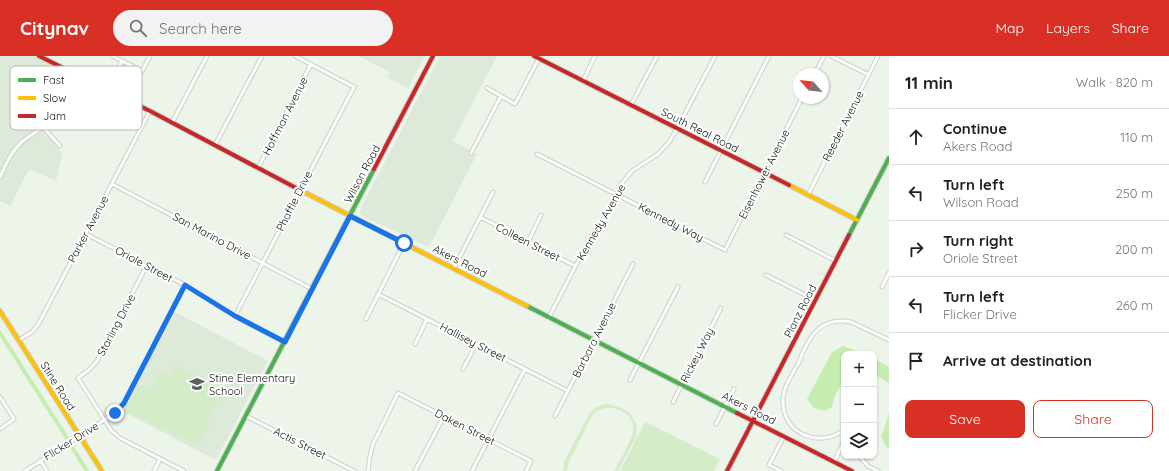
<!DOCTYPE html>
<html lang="en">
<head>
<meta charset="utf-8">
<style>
  body { margin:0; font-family:Quicksand,sans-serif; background:#f2f2f2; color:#202124 }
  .controls { position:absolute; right:12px; bottom:12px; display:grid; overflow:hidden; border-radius:8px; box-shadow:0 1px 3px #0004 }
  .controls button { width:36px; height:36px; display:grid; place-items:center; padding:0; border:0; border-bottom:1px solid #e0e0e0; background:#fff; color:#202124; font:20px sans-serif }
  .compass { position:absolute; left:793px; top:12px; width:36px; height:36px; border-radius:50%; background:#fff; box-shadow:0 1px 3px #0004; rotate:297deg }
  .stop { position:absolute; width:12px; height:12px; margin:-9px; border:3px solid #1a73e8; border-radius:50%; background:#fff }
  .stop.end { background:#1a73e8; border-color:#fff; box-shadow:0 1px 4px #0008 }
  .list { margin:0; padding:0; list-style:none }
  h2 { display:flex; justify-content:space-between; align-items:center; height:52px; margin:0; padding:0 16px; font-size:17px }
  h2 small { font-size:13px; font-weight:400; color:#757577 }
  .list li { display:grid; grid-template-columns:26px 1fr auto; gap:12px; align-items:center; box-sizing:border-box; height:56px; padding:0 16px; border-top:1px solid #e0e0e0 }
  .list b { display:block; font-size:15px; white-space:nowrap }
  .list p { margin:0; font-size:13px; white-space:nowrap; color:#757577 }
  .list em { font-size:13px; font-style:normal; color:#757577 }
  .actions { display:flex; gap:8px; padding:12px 16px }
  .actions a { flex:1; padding:9px 0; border:1px solid #d93025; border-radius:8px; text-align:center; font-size:14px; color:#d93025 }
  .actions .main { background:#d93025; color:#fff }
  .icon { flex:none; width:22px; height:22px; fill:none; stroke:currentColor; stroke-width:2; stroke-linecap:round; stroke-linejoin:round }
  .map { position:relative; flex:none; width:889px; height:415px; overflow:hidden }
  header { display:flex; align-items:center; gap:24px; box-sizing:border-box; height:56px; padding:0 20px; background:#d93025; color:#fff }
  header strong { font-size:19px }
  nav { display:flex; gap:22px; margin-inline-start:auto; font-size:14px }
  .search { width:280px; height:36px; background:#f2f2f2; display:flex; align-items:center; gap:10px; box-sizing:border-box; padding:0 14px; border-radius:22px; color:#757577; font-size:15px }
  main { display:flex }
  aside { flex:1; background:#fff }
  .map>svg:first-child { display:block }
</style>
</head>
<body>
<header>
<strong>Citynav</strong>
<div class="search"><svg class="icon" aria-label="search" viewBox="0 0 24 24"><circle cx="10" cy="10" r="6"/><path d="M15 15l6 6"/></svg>Search here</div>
<nav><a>Map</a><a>Layers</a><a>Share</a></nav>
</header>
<main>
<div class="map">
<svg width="889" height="415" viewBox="0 0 889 415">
  <rect width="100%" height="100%" fill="#edf4ea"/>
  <path fill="#dde9d9" d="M0 0H42L68 23 49 60 47 74 62 98 56 125 29 113 10 150 0 145Z
    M358 0H425L408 32 388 22 390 16Z
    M440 0H497L453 85 477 98 429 191 362 160 360 157V154Z
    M175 256 268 305 216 404 122 355Z"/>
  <path fill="#d4ecc8" d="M176 310 217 330 218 337 230 335 233 337 215 348 205 365 210 368 199 390 124 356 140 329 150 334 160 314 170 319Z
    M605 348C623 349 641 361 636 381L618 415H614C619 406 632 384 633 375 636 354 604 344 592 360L568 408 567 415H563L564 406 589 358 595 352Z
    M645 366 720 403 714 415H620Z"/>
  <path fill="#c5edb0" d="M843 290 863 298H844V326C837 333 834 341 832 351L825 355 814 352 807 343 832 296Z
    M874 303 889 311V327L874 318Z
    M889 356V393L886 391 881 380 885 371Z"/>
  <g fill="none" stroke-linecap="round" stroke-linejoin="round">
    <path stroke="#c5edb0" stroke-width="4" d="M0 277 67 382
      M72 391 87 415"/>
    <g stroke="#cbd0c8" stroke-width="5">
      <path id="street" d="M112 0 142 15 150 0
        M831 0 869 19
        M815 18 824 0
        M583 25 595 0
        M487 32 515 48 539 2
        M107 34 122 5
        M631 49 657 0
        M172 67 207 0
        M43 71 60 90
        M215 89 262 0
        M471 97 501 40
        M537 98 725 194 802 42
        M258 112 311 8
        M0 121C6 108 12 94 23 85 32 77 42 74 50 64 60 51 67 33 74 18
        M705 126 769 0
        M112 128 312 233
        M808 139 878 0
        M480 161 575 210
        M86 178 185 229 235 260 284 286
        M786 179 836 205
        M528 186 541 159
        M147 209 97 305 90 313 78 322 111 374 120 382 184 415
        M454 212 493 136
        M766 219 815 244
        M882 231 889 217
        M378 238 568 335
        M235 260 354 31 295 0
        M549 261 590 182 602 165 622 127 632 115 658 98 669 86 677 73 715 0
        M366 263 404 187
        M19 284 32 276 39 267 150 55
        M415 288 427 263
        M463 313 476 288
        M630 324 678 231
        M0 341 14 363 0 373
        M673 346 721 252
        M246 360 354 415
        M555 360 633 208
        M716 368 734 333
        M844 374C820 392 784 379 783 347 782 333 791 320 798 308 800 304 801 299 804 294 813 273 827 261 851 266L889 284
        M859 400 868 410 878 415
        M40 404 47 415
        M834 406 844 385
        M25 415 112 359 120 352 124 347 185 229
        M154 415 160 403
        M368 415 370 400 373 388 398 337 531 405 526 415
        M415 415 444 360
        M472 415 525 313
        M781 415 769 409 784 380"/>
    </g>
    <g stroke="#cbd0c8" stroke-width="6">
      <path id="fast" d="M849 179 889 102
        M527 250 737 357
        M217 415 374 113"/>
    </g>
    <g stroke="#cbd0c8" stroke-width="6">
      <path id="slow" d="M789 129 857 164
        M298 133 527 250
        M0 255 102 415"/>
    </g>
    <g stroke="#cbd0c8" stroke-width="6">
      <path id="jam" d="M39 0 150 55 298 133
        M534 0 789 129
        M374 113 433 0
        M737 357 852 415
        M727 415 849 179"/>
    </g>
    <use href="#street" stroke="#fcfdfc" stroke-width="3"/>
    <use href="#fast" stroke="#4caf50" stroke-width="4"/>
    <use href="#slow" stroke="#ffc107" stroke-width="4"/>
    <use href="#jam" stroke="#c62828" stroke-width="4"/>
  </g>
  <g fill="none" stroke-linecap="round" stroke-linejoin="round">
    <path stroke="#1a73e8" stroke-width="5" d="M115 357 124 347 185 229 235 260 285 286 350 160 404 187"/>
  </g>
  <defs>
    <g id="school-bare" transform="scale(1.2)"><path d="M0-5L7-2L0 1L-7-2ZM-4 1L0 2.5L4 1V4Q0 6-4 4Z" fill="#5d625b" stroke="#fff" stroke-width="2.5" paint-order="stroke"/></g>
  </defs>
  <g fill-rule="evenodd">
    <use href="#school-bare" x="197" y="328"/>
  </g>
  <g text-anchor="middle" stroke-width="4" stroke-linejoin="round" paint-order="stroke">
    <g font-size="11" fill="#10140e" stroke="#fff">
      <text transform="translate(285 60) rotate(-63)" y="4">Hoffman Avenue</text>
      <text transform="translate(843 70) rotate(-63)" y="4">Reeder Avenue</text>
      <text transform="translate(700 74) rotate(27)" y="4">South Real Road</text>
      <text transform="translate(362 118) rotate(-62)" y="4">Wilson Road</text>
      <text transform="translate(764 118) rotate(-63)" y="4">Eisenhower Avenue</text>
      <text transform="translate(294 145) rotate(-63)" y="4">Phaffle Drive</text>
      <text transform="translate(601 166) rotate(-60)" y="4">Kennedy Avenue</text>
      <text transform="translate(671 166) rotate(27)" y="4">Kennedy Way</text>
      <text transform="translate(88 173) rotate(-62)" y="4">Parker Avenue</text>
      <text transform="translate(212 180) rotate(28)" y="4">San Marino Drive</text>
      <text transform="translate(528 186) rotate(27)" y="4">Colleen Street</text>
      <text transform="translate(460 205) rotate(27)" y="4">Akers Road</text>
      <text transform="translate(144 208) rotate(28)" y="4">Oriole Street</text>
      <text transform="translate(800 255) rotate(-63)" y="4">Planz Road</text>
      <text transform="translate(116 269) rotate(-62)" y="4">Starling Drive</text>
      <text transform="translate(594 284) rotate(-63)" y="4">Barbara Avenue</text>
      <text transform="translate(473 286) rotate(27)" y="4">Hallisey Street</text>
      <text transform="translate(697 299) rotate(-63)" y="4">Rickey Way</text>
      <text transform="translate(58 330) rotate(58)" y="4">Stine Road</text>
      <text transform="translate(749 352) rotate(27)" y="4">Akers Road</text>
      <text transform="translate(465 371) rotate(27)" y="4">Daken Street</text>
      <text transform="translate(71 385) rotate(-32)" y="4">Flicker Drive</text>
      <text transform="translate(300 387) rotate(27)" y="4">Actis Street</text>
    </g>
    <g font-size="11" fill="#10140e" stroke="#fff" text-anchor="start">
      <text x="209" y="326">Stine Elementary<tspan x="209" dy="13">School</tspan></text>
    </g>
  </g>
  <rect x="10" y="10" width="132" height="64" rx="6" fill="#fff" stroke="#b7b8b7" stroke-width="1"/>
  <rect x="18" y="22" width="18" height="4" fill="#4caf50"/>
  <rect x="18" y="40" width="18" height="4" fill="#ffc107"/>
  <rect x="18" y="58" width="18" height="4" fill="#c62828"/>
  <g font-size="11" fill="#10140e">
    <text x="43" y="28">Fast</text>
    <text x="43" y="46">Slow</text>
    <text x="43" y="64">Jam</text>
  </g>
</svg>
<div class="controls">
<button>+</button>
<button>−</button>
<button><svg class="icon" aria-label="layers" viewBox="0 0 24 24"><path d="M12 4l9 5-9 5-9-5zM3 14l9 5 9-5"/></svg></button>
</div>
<svg class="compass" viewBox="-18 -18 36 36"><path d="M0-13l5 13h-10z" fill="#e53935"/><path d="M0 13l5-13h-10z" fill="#757577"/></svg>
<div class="stop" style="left:404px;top:187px"></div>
<div class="stop end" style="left:115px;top:357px"></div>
</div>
<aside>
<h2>11 min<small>Walk · 820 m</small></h2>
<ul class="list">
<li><svg class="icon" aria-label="ahead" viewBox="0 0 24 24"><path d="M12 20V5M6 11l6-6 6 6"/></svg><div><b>Continue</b><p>Akers Road</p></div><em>110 m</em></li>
<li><svg class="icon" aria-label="left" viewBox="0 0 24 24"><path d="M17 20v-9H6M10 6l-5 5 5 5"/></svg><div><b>Turn left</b><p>Wilson Road</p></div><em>250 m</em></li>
<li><svg class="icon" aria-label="right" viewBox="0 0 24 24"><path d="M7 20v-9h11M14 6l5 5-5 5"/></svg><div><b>Turn right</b><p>Oriole Street</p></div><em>200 m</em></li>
<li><svg class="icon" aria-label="left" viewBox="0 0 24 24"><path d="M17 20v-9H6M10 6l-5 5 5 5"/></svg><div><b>Turn left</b><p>Flicker Drive</p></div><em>260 m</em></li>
<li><svg class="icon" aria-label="arrive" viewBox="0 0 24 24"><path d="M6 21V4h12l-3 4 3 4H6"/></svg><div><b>Arrive at destination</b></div></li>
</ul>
<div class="actions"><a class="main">Save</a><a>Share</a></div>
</aside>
</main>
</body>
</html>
